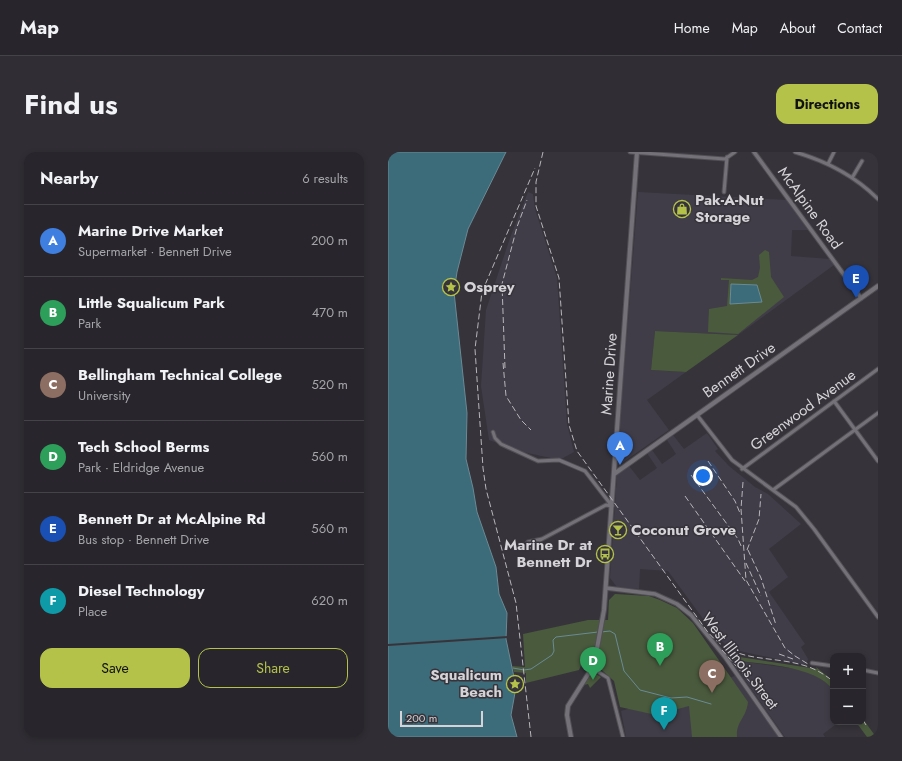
<!DOCTYPE html>
<html lang="en">
<head>
<meta charset="utf-8">
<style>
  body { margin:0; font-family:Jost,sans-serif; background:#302e34; color:#f1f3f6 }
  .controls { position:absolute; right:12px; bottom:12px; display:grid; overflow:hidden; border-radius:8px; box-shadow:0 2px 6px #0003 }
  .controls button { width:36px; height:36px; display:grid; place-items:center; padding:0; border:0; border-bottom:1px solid #444348; background:#28262c; color:#f1f3f6; font:20px sans-serif }
  .scale { position:absolute; left:12px; bottom:10px; width:83px; box-sizing:border-box; padding-left:4px; border:2px solid #d5d3d7; border-top:0; font-size:11px; line-height:14px; white-space:nowrap; color:#d5d3d7; -webkit-text-stroke:3px #36333a; paint-order:stroke }
  .you { position:absolute; left:315px; top:324px; width:14px; height:14px; margin:-10px; border:3px solid #fff; border-radius:50%; background:#1a73e8; box-shadow:0 0 0 6px #1a73e833 }
  .badge { display:grid; place-items:center; width:26px; height:26px; border-radius:50%; background:#b4c24a; color:#fff; font-size:13px; font-weight:700 }
  .pin { position:absolute; translate:-50% -33px; filter:drop-shadow(0 1px 2px #0008) }
  .pin::after { content:''; position:absolute; top:21px; width:14px; height:12px; background:inherit; clip-path:polygon(0 0,100% 0,50% 100%) }
  .list { margin:0; padding:0; list-style:none }
  h2 { display:flex; justify-content:space-between; align-items:center; height:52px; margin:0; padding:0 16px; font-size:17px }
  h2 small { font-size:13px; font-weight:400; color:#a5a5a9 }
  .list li { display:grid; grid-template-columns:26px 1fr auto; gap:12px; align-items:center; box-sizing:border-box; height:72px; padding:0 16px; border-top:1px solid #444348 }
  .list b { display:block; font-size:15px; white-space:nowrap }
  .list p { margin:0; font-size:13px; white-space:nowrap; color:#a5a5a9 }
  .list em { font-size:13px; font-style:normal; color:#a5a5a9 }
  .actions { display:flex; gap:8px; padding:12px 16px }
  .actions a { flex:1; padding:9px 0; border:1px solid #b4c24a; border-radius:12px; text-align:center; font-size:14px; color:#b4c24a }
  .actions .main { background:#b4c24a; color:#111 }
  .map { position:relative; flex:none; width:490px; height:585px; overflow:hidden; border-radius:12px }
  header { display:flex; align-items:center; gap:24px; box-sizing:border-box; height:56px; padding:0 20px; background:#28262c; border-bottom:1px solid #444348 }
  header strong { font-size:19px }
  nav { display:flex; gap:22px; margin-inline-start:auto; font-size:14px }
  .intro { display:flex; align-items:center; justify-content:space-between; box-sizing:border-box; height:96px; padding:0 24px }
  h1 { margin:0; font-size:28px }
  .button { padding:10px 18px; border-radius:12px; background:#b4c24a; color:#111; font-size:14px; font-weight:700 }
  main { display:flex; gap:24px; padding:0 24px }
  aside { flex:1; background:#28262c; border-radius:12px; box-shadow:0 2px 6px #0003 }
  .map>svg:first-child { display:block }
</style>
</head>
<body>
<header>
<strong>Map</strong>
<nav><a>Home</a><a>Map</a><a>About</a><a>Contact</a></nav>
</header>
<div class="intro"><h1>Find us</h1><a class="button">Directions</a></div>
<main>
<aside>
<h2>Nearby<small>6 results</small></h2>
<ul class="list">
<li><span class="badge" style="background:#3f7fe0">A</span><div><b>Marine Drive Market</b><p>Supermarket · Bennett Drive</p></div><em>200 m</em></li>
<li><span class="badge" style="background:#2e9e5b">B</span><div><b>Little Squalicum Park</b><p>Park</p></div><em>470 m</em></li>
<li><span class="badge" style="background:#8d6e63">C</span><div><b>Bellingham Technical College</b><p>University</p></div><em>520 m</em></li>
<li><span class="badge" style="background:#2e9e5b">D</span><div><b>Tech School Berms</b><p>Park · Eldridge Avenue</p></div><em>560 m</em></li>
<li><span class="badge" style="background:#1a4fb4">E</span><div><b>Bennett Dr at McAlpine Rd</b><p>Bus stop · Bennett Drive</p></div><em>560 m</em></li>
<li><span class="badge" style="background:#0f9aa8">F</span><div><b>Diesel Technology</b><p>Place</p></div><em>620 m</em></li>
</ul>
<div class="actions"><a class="main">Save</a><a>Share</a></div>
</aside>
<div class="map">
<svg width="490" height="585" viewBox="0 0 490 585">
  <rect width="100%" height="100%" fill="#36333a"/>
  <path fill="#413d48" d="M140 40 145 42 147 57 169 126 179 272 186 300 175 306H163L135 300 101 288 93 234 98 158 122 86Z
    M250 40 399 48 420 78H404L403 104 442 107 446 113 350 183 267 179 263 218 298 220 259 248 281 278 231 313 229 310Z
    M319 281 330 297 327 299 341 314 367 335 380 342 413 372 381 397 400 425 381 440 417 492 413 495 420 507 418 513 356 500 346 497 337 492 327 483 280 419 252 417 251 437 229 435 222 426 229 323 241 314 252 328 269 316 259 301 264 298 274 312 288 302 279 288 285 283 296 297Z
    M343 508 417 518 441 532 445 539V570H451L435 582 437 585H397Z
    M347 524 390 585H238L233 559Z"/>
  <path fill="#4a5a3d" d="M377 98 381 100 383 125 396 145 350 182 320 180 321 157 339 154 341 128H333V126L364 128 370 125 372 116 371 103Z
    M267 179 350 183 298 220 263 218Z
    M227 442 261 444 272 448 289 456 305 471 360 550C358 567 348 569 349 585H304L301 554 268 563 232 555 226 529 208 513 210 511 212 493H207L201 515 194 511 191 518 138 531V521L126 520 124 514 137 515 135 482 200 468H220L221 448Z
    M339 503 429 517 428 515 445 529V538C427 513 371 512 342 508Z
    M204 520 213 525 202 536 200 532 196 533Z
    M475 567 488 585H479L468 570H475Z"/>
  <path fill="#3c6b79" stroke="#6a8a95" d="M0 0H118L80 77 69 120 66 140 79 261 78 307 85 336 89 360 108 415 111 442 119 461 118 487 128 535 123 563 129 585H0Z
    M343 132 369 133 374 150 342 152Z"/>
  <path fill="#36333a" d="M120 484V486L0 494V492Z"/>
  <g fill="none" stroke-linecap="round" stroke-linejoin="round">
    <path stroke="#6a8a95" stroke-width="1" d="M213 480 222 479 227 482 236 519 252 538 283 546 299 545 323 552
      M125 516 136 518 143 517 164 503 166 499 165 488 168 485 210 480"/>
    <g stroke="#514f54" stroke-width="5">
      <path id="minor" d="M242 0 337 7 347 0
        M407 0C438 9 467 24 490 47
        M440 12 446 0
        M464 26 474 9
        M336 40 339 5
        M446 249 490 309
        M309 263 344 308 408 355 426 377 490 465
        M105 280 107 286 113 292 150 309 171 308 197 319 224 354
        M354 317 490 217
        M385 338 490 261
        M154 387 143 395 138 393 140 390 154 387 218 353 224 354
        M424 511 445 514
        M204 516 220 526 235 585
        M475 518 490 521"/>
    </g>
    <g stroke="#514f54" stroke-width="5.5">
      <path id="tertiary" d="M366 0 473 146
        M218 436 267 442 289 452 303 463 337 505 393 585"/>
    </g>
    <g stroke="#514f54" stroke-width="6">
      <path id="secondary" d="M226 322 490 134
        M183 585 179 563 180 554 204 516 208 502 216 458 249 0"/>
    </g>
    <use href="#minor" stroke="#747178" stroke-width="3"/>
    <use href="#tertiary" stroke="#747178" stroke-width="3.5"/>
    <use href="#secondary" stroke="#747178" stroke-width="4"/>
    <path stroke="#b8b6bb" stroke-width="1" stroke-dasharray="6 3" stroke-linecap="butt" d="M155 0 148 30V54L171 126 181 273 189 299 319 479C347 513 380 502 418 514 428 517 437 523 445 529
      M115 211 118 244 133 268 143 278
      M117 216 114 132 129 75 139 48
      M320 309 347 349 352 361
      M303 323 350 387 354 396
      M355 330 353 357 358 428 397 496 407 504 420 512
      M297 344 357 429
      M359 398 371 367 373 342
      M360 398 373 426 388 473
      M358 411 373 444
      M334 498 377 547 385 559
      M391 502 405 507
      M475 568 478 573
      M143 585 128 451 98 337 95 316 87 197 94 140 147 16"/>
  </g>
  <defs>
    <g id="shop-ring" transform="scale(0.9)"><circle r="9.5" fill="#36333a" stroke="#b4c24a" stroke-width="1.5"/><path d="M-5-2.5h2.3a2.7 3.5 0 0 1 5.4 0H5L5.5 6h-11ZM-1.5-2.5h3a1.5 2.3 0 0 0-3 0Z" fill="#b4c24a"/></g>
    <g id="sight-ring" transform="scale(0.9)"><circle r="9.5" fill="#36333a" stroke="#b4c24a" stroke-width="1.5"/><path d="M0-6L1.8-2.2L6-1.7L2.9 1.2L3.7 5.4L0 3.3L-3.7 5.4L-2.9 1.2L-6-1.7L-1.8-2.2Z" fill="#b4c24a"/></g>
    <g id="bar-ring" transform="scale(0.9)"><circle r="9.5" fill="#36333a" stroke="#b4c24a" stroke-width="1.5"/><path d="M-6-5H6L.8 .8V4.5H3.5V6h-7V4.5H-.8V.8Z" fill="#b4c24a"/></g>
    <g id="bus-ring" transform="scale(0.9)"><circle r="9.5" fill="#36333a" stroke="#b4c24a" stroke-width="1.5"/><path d="M-5-6H5V4H4V6H2V4H-2V6H-4V4H-5ZM-3.5-4V0h7V-4ZM-3.5 1.2v1.5H-2V1.2ZM2 1.2v1.5H3.5V1.2Z" fill="#b4c24a"/></g>
  </defs>
  <g fill-rule="evenodd">
    <use href="#shop-ring" x="294" y="57"/>
    <use href="#sight-ring" x="63" y="135"/>
    <use href="#bar-ring" x="230" y="378"/>
    <use href="#bus-ring" x="217" y="402"/>
    <use href="#sight-ring" x="127" y="532"/>
  </g>
  <g text-anchor="middle" stroke-width="3" stroke-linejoin="round" paint-order="stroke">
    <g font-size="15" font-weight="bold" fill="#d5d3d7" stroke="#36333a" text-anchor="start">
      <text x="307" y="53">Pak-A-Nut<tspan x="307" dy="17">Storage</tspan></text>
      <text x="76" y="140">Osprey</text>
      <text x="243" y="383">Coconut Grove</text>
      <text x="204" y="398" text-anchor="end">Marine Dr at<tspan x="204" dy="17">Bennett Dr</tspan></text>
      <text x="114" y="528" text-anchor="end">Squalicum<tspan x="114" dy="17">Beach</tspan></text>
    </g>
    <g font-size="15" fill="#d5d3d7" stroke="#36333a">
      <text transform="translate(422 56) rotate(54)" y="5">McAlpine Road</text>
      <text transform="translate(351 218) rotate(-35)" y="5">Bennett Drive</text>
      <text transform="translate(221 222) rotate(-86)" y="5">Marine Drive</text>
      <text transform="translate(415 258) rotate(-36)" y="5">Greenwood Avenue</text>
      <text transform="translate(352 509) rotate(53)" y="5">West Illinois Street</text>
    </g>
  </g>
</svg>
<div class="controls">
<button>+</button>
<button>−</button>
</div>
<div class="scale">200 m</div>
<div class="you"></div>
<div class="pin badge" style="left:232px;top:313px;background:#3f7fe0">A</div>
<div class="pin badge" style="left:272px;top:514px;background:#2e9e5b">B</div>
<div class="pin badge" style="left:324px;top:541px;background:#8d6e63">C</div>
<div class="pin badge" style="left:205px;top:528px;background:#2e9e5b">D</div>
<div class="pin badge" style="left:468px;top:146px;background:#1a4fb4">E</div>
<div class="pin badge" style="left:276px;top:578px;background:#0f9aa8">F</div>
</div>
</main>
</body>
</html>
